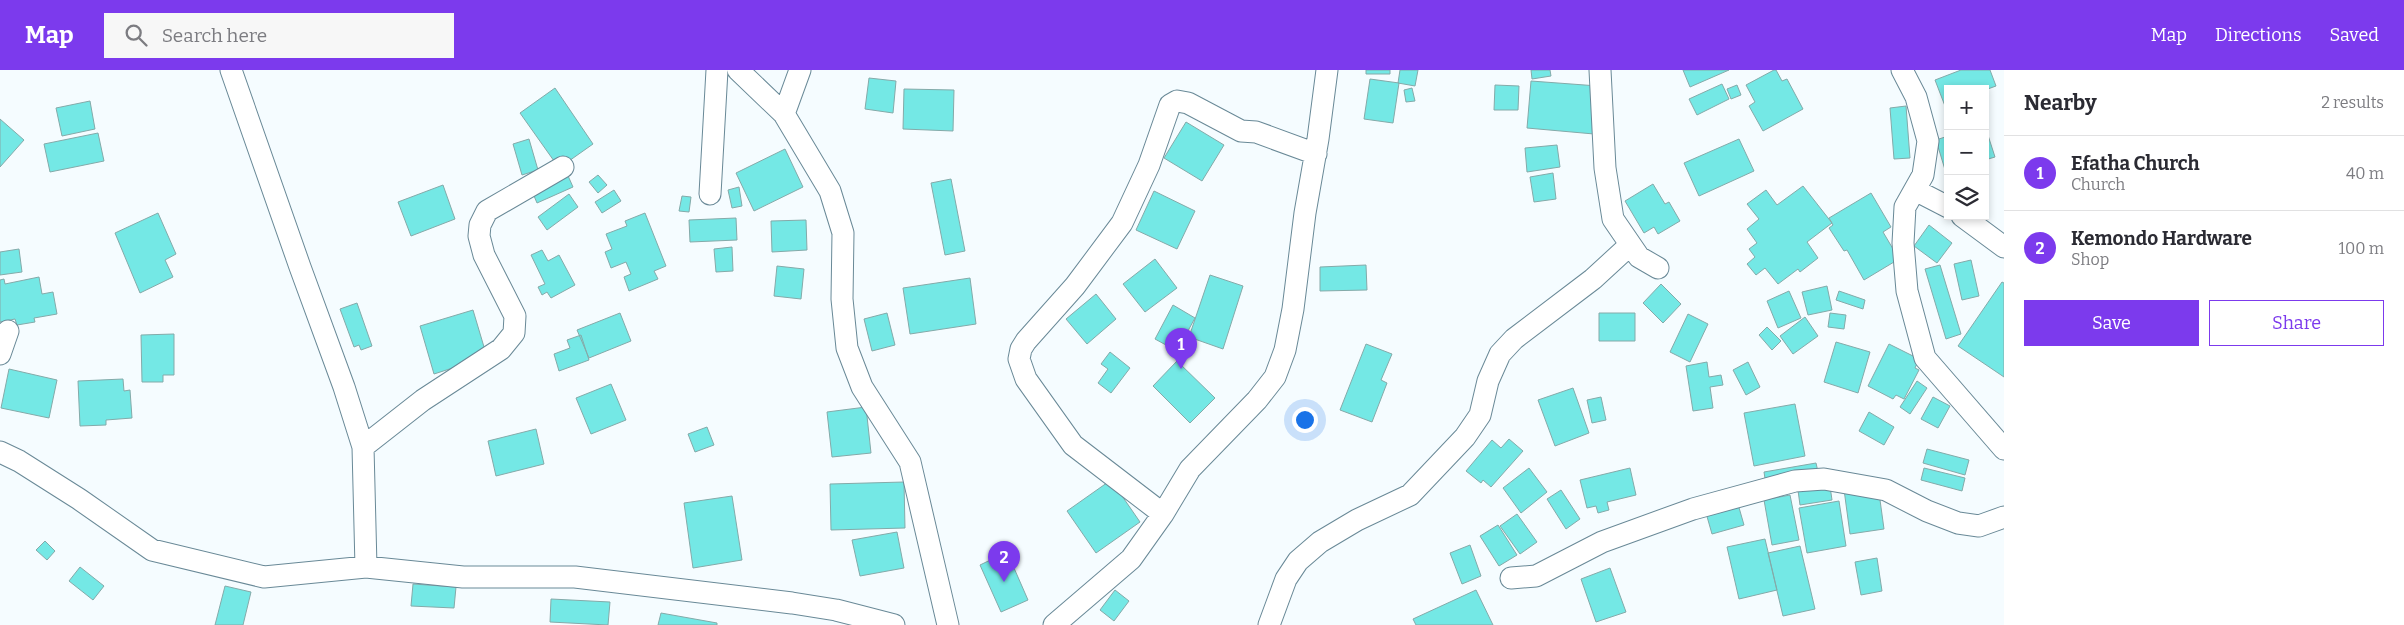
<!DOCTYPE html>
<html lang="en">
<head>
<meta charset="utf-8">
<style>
  body { margin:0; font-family:Bitter,serif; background:#f7f7f7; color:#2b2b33 }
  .controls { position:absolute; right:15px; top:15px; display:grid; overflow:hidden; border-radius:0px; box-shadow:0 2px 8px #0003 }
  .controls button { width:45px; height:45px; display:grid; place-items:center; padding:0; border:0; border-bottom:1px solid #e1e1e2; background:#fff; color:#2b2b33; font:25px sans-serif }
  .you { position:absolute; left:1304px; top:349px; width:18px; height:18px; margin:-12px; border:4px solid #fff; border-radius:50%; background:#1a73e8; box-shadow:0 0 0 8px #1a73e833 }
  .badge { display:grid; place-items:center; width:32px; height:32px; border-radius:50%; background:#7c3aed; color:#fff; font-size:16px; font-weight:700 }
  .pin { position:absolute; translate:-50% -41px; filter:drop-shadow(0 1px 2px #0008) }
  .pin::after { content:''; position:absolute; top:26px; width:18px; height:15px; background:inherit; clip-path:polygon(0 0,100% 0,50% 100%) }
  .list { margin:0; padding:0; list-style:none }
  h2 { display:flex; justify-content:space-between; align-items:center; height:65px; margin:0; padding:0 20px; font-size:21px }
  h2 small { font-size:16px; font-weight:400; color:#7c7c81 }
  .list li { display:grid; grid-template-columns:32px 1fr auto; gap:15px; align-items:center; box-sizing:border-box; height:75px; padding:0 20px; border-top:1px solid #e1e1e2 }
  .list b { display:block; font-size:19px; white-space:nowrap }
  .list p { margin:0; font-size:16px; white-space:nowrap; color:#7c7c81 }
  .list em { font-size:16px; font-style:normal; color:#7c7c81 }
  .actions { display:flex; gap:10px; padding:15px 20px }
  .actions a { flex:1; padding:11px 0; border:1px solid #7c3aed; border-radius:0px; text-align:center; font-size:18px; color:#7c3aed }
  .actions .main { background:#7c3aed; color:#fff }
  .icon { flex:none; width:28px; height:28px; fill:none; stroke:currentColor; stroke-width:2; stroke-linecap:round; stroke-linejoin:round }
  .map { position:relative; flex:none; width:2004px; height:555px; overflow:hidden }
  header { display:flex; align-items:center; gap:30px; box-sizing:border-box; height:70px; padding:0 25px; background:#7c3aed; color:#fff }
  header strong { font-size:24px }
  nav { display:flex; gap:28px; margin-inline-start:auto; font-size:18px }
  .search { width:350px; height:45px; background:#f7f7f7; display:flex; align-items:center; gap:12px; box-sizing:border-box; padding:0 18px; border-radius:0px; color:#7c7c81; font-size:19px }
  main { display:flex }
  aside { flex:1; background:#fff }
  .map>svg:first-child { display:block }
</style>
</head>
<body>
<header>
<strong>Map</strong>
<div class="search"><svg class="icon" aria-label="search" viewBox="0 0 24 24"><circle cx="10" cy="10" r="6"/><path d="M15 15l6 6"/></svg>Search here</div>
<nav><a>Map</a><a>Directions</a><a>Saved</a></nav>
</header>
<main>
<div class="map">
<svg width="2004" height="555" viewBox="0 0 2004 555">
  <rect width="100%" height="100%" fill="#f5fcff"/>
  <path fill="#74e8e5" stroke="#84aaa9" d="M1366 0H1390V4H1366Z
    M1400 0H1418L1415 16 1398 13Z
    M1531 0H1550L1551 6 1532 9Z
    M1683 0H1729L1690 17Z
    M1774 0H1776L1782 11 1787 9 1803 39 1763 61 1749 36 1755 32 1746 15Z
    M1961 0H1990L1996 16 1985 20V19H1948V35L1945 36 1935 10Z
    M869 8 896 11 893 43 865 39Z
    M1370 9 1399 13 1393 53 1364 49Z
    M1531 11 1598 16 1594 64 1527 58Z
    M1722 14 1729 29 1697 45 1689 29Z
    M1495 15 1519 16 1518 40H1494Z
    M1737 15 1741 25 1731 29 1727 19Z
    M555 18 593 74 559 98 520 43Z
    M1412 18 1415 31 1406 32 1404 20Z
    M904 19 954 20 953 61 903 59Z
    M90 31 95 59 62 66 56 38Z
    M1906 36 1910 88 1894 89 1890 38Z
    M0 49 24 70 0 97Z
    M1186 52 1224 75 1202 111 1164 88Z
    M1985 56 1995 87 1985 90Z
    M98 63 104 91 50 102 44 74Z
    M1948 66V102L1946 103 1936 70Z
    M529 69 538 100 522 105 513 74Z
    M1739 69 1754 101 1699 126 1684 93Z
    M1557 75 1560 97 1527 102 1525 78Z
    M785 79 803 117 754 141 736 103Z
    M565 99 573 117 537 133 529 114Z
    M1553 103 1556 129 1534 132 1530 107Z
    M598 105 607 115 598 123 589 112Z
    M951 109 965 181 945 185 931 113Z
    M1653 114 1665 134 1669 132 1680 151 1658 164 1654 157 1644 163 1625 131Z
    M443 115 455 149 411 166 398 132Z
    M1803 116 1832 153 1807 172 1818 188 1800 202 1798 199 1778 214 1765 198 1756 205 1747 194 1755 187 1749 179 1757 173 1747 159 1759 149 1747 134 1766 120 1777 135Z
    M739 117 742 136 732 138 728 120Z
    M614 120 621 131 602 143 595 132Z
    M1154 121 1195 141 1177 179 1136 160Z
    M1871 123 1891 157 1883 162 1899 189 1864 210 1847 180 1844 181 1829 158 1833 155 1829 148Z
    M569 124 578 137 547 160 538 147Z
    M682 126 691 127 689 142 679 141Z
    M158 143 176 184 165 190 173 207 140 223 115 163Z
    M645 143 666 196 654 201 658 209 629 221 624 207 631 204 626 192 611 198 605 182 612 179 606 164 627 156 625 151Z
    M736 148 737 170 690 172 689 150Z
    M806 150 807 180 772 182 771 151Z
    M1929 155 1952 173 1937 193 1914 176Z
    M732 177 733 201 716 202 714 179Z
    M19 179 22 202 0 205V182Z
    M542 180 548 191 559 185 575 215 551 228 547 222 542 225 538 217 545 214 531 185Z
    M1155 189 1177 218 1145 242 1123 214Z
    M1971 190 1979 226 1962 230 1954 194Z
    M1366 195 1367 220 1320 221V197Z
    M1940 195 1961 264 1946 269 1925 199Z
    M777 196 804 199 801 229 774 226Z
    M1210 205 1243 216 1223 279 1189 267Z
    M39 207 42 224 53 222 57 244 34 248 35 252 17 255 15 249 0 252V210L4 209 5 214Z
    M970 208 976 254 910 264 903 218Z
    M2002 212 2004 213V307L1958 276Z
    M1661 214 1681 234 1663 253 1643 233Z
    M1827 216 1832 240 1808 245 1802 222Z
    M1789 221 1801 248 1778 258 1767 231Z
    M1839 221 1865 230 1863 239 1836 230Z
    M1096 224 1116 249 1087 274 1066 249Z
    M357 233 372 276 361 280 359 275 354 277 340 239Z
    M1173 235 1195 248 1177 281 1155 269Z
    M473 240 487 287 434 304 420 256Z
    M620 243 631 271 589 288 577 260Z
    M887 243 895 275 872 281 864 249Z
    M1599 243H1635V271H1599Z
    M1830 243 1846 245 1844 259 1828 257Z
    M1688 244 1708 254 1690 292 1670 282Z
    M1805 247 1818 266 1793 284 1780 266Z
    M1767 257 1781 271 1772 280 1759 265Z
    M174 264V305H163V312H142L141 265Z
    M581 265 589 290 559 301 554 284 570 278 567 270Z
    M1836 272 1870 282 1858 323 1824 312Z
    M1366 274 1392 284 1381 310 1387 313 1372 352 1340 340Z
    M1889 274 1919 289 1915 298 1919 300 1904 329 1896 325 1893 329 1868 316Z
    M1110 282 1130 298 1111 323 1098 313 1108 299 1101 294Z
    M1177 291 1215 328 1190 353 1153 316Z
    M1707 292 1709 307 1721 305 1723 315 1710 317 1713 338 1693 341 1686 296Z
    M1748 292 1760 317 1746 325 1733 300Z
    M9 299 57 310 49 348 1 338Z
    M123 309 124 321 130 320 132 348 106 350V355L80 356 78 311Z
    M1917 311 1927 318 1910 344 1900 337Z
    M611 314 626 350 591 364 576 328Z
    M1573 318 1589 363 1555 376 1538 330Z
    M1601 327 1606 350 1592 353 1587 330Z
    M1933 327 1950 336 1938 358 1921 349Z
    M1795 334 1805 386 1754 396 1744 343Z
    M866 337 871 383 832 387 827 342Z
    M1869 342 1894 357 1884 375 1859 361Z
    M707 357 714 375 695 382 688 364Z
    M536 359 544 394 496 406 488 371Z
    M1509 369 1523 381 1491 417 1483 410 1481 413 1466 401 1492 370 1501 378Z
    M1927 379 1969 390 1965 405 1923 393Z
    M1816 393 1819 406 1766 415 1764 402Z
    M1529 398 1547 422 1521 443 1503 418Z
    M1630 398 1636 425 1607 432 1609 440 1598 443 1596 436 1587 438 1580 410Z
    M1924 398 1965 408 1962 421 1921 410Z
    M1877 408 1884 459 1850 464 1843 412Z
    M1829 409 1832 430 1800 435 1797 413Z
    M1111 410 1140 452 1096 483 1067 441Z
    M904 412 905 458 831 460 830 414Z
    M1561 420 1580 449 1566 459 1547 429Z
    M1790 425 1799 470 1772 475 1764 430Z
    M732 426 742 490 693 498 684 433Z
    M1839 431 1846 476 1807 483 1799 438Z
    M1738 434 1744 455 1712 464 1706 443Z
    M1517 444 1537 472 1520 484 1500 456Z
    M1498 455 1517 485 1499 496 1480 466Z
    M897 462 904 498 860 506 852 470Z
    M1765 469 1777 520 1739 529 1727 477Z
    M45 471 55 481 47 490 36 480Z
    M1470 475 1481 506 1462 514 1450 483Z
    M1800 476 1815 539 1783 546 1768 483Z
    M1007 482 1028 530 1001 542 980 495Z
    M1877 488 1882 521 1861 525 1855 492Z
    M80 497 104 516 93 530 69 511Z
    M1610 498 1626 542 1596 552 1581 509Z
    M413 514 456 517 454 538 411 536Z
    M225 516 251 522 243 555H215Z
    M1115 520 1129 531 1114 551 1100 540Z
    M1476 520 1493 555H1416L1413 549Z
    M551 529 610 532 608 555 550 552Z
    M661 543 717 553V555H658Z"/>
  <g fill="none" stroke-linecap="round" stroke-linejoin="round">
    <g stroke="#698997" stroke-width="23">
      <path id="minor" d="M231 0 300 197 344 317 363 377 366 497
        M738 0 784 44 830 121 843 163 842 229 847 278 862 317 910 392 948 555
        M1600 0 1605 98 1613 149 1639 187 1658 198
        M1902 0 1916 27 1928 71 1923 105 1905 137 1903 173 1907 221 1925 288 2004 379
        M784 44 800 0
        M1915 120 1948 137
        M710 124 717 0
        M1962 146 2004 177
        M0 284 8 261
        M363 377 423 330 501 279 514 263 515 246 484 185 479 166 480 155 487 141 563 97
        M0 382 19 391 79 429 152 480 264 507 366 497 463 507H575L792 533 836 540 894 555
        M1163 444 1073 375 1026 309 1019 289 1021 279 1026 271 1075 216 1122 153 1149 95 1170 35 1177 31 1188 33 1241 61 1256 62 1316 84
        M1511 508 1536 506 1602 472 1693 439 1795 411 1824 409 1886 420 1927 441 1958 453 1979 456 2004 447
        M1054 555 1131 489 1163 444 1190 399 1257 330 1275 307 1285 280 1293 239 1305 143 1318 69 1327 0
        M1269 555 1286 509 1298 491 1320 472 1357 450 1410 425 1465 367 1480 345 1488 311 1500 284 1514 269 1593 209 1630 175"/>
    </g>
    <use href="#minor" stroke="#fff" stroke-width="21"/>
  </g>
</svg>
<div class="controls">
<button>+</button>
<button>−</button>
<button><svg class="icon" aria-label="layers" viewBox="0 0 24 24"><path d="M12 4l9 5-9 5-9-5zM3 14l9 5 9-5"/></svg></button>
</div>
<div class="you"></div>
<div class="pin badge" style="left:1181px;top:299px">1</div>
<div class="pin badge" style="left:1004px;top:512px">2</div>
</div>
<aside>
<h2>Nearby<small>2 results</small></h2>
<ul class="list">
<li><span class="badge">1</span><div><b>Efatha Church</b><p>Church</p></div><em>40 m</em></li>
<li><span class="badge">2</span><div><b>Kemondo Hardware</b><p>Shop</p></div><em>100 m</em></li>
</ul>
<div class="actions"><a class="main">Save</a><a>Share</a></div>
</aside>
</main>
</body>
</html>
